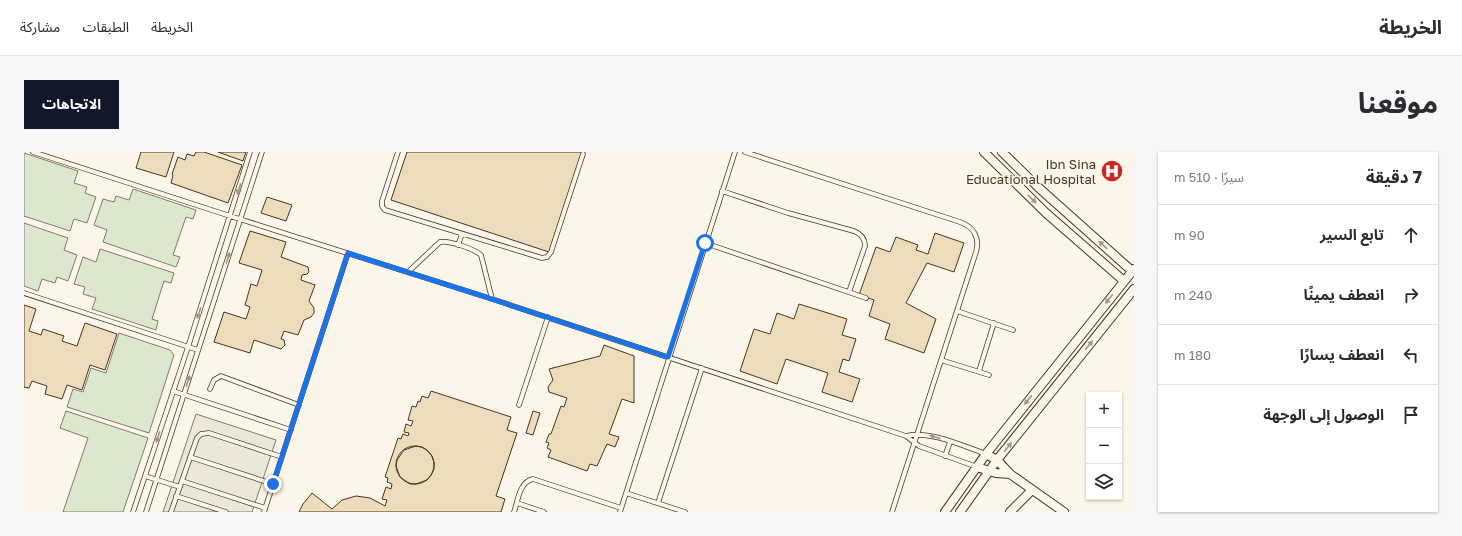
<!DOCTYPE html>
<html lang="ar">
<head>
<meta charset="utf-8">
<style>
  body { margin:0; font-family:"Golos Text","Noto Sans Arabic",sans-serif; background:#f7f7f7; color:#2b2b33; direction:rtl }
  .controls { position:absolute; right:12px; bottom:12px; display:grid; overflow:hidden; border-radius:0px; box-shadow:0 1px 3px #0004 }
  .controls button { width:36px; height:36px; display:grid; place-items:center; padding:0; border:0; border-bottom:1px solid #e1e1e2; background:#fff; color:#2b2b33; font:20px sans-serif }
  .stop { position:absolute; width:12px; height:12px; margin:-9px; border:3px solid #1a73e8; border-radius:50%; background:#fff }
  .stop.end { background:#1a73e8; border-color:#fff; box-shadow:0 1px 4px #0008 }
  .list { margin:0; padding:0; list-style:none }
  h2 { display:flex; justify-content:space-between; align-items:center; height:52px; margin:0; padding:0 16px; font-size:17px }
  h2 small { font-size:13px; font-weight:400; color:#7c7c81 }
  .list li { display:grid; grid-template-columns:26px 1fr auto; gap:12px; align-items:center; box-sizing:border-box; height:60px; padding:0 16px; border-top:1px solid #e1e1e2 }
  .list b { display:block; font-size:15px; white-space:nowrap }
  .list em { font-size:13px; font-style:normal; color:#7c7c81 }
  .icon { flex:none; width:22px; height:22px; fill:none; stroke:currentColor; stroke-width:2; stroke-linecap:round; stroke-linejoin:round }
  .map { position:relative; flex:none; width:1110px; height:360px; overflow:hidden; direction:ltr; border-radius:0px }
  header { display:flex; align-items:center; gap:24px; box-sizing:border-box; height:56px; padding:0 20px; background:#fff; border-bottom:1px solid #e1e1e2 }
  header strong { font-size:19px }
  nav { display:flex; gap:22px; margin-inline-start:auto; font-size:14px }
  .intro { display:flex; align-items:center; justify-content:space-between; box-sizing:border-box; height:96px; padding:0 24px }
  h1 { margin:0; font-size:28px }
  .button { padding:10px 18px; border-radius:0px; background:#111827; color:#fff; font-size:14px; font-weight:700 }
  main { display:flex; gap:24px; padding:0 24px }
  aside { flex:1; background:#fff; border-radius:0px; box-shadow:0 1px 3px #0004 }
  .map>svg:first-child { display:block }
</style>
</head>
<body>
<header>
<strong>الخريطة</strong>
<nav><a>الخريطة</a><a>الطبقات</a><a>مشاركة</a></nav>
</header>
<div class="intro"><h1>موقعنا</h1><a class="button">الاتجاهات</a></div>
<main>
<aside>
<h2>7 دقيقة<small>سيرًا · 510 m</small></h2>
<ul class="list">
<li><svg class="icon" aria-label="ahead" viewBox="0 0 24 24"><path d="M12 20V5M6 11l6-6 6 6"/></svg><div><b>تابع السير</b></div><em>90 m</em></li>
<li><svg class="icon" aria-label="right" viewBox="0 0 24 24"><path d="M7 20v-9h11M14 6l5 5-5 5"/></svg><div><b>انعطف يمينًا</b></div><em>240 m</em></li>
<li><svg class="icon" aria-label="left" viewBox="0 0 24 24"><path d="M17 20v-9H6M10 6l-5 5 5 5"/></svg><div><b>انعطف يسارًا</b></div><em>180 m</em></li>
<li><svg class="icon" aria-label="arrive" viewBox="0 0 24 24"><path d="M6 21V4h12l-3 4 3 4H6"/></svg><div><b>الوصول إلى الوجهة</b></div></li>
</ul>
</aside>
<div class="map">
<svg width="1110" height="360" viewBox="0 0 1110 360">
  <rect width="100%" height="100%" fill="#fbf6e9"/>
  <path fill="#dce7d0" stroke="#887966" d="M0 1 54 19 50 31 63 35 61 41 72 45 63 71 50 67 46 79 0 64Z
    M109 37 172 58 169 67 162 65 149 103 156 105 152 115 79 90 83 78 70 73 79 47 90 50 92 44 105 48Z
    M0 71 44 86 40 98 53 103 44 129 33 125 31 131 18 127 14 139 0 134Z
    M76 97 150 121 147 131 140 129 128 167 134 169 132 178 68 157 72 146 59 142 61 135 50 132 59 105 72 110Z
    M95 181 146 198 150 203 125 281 43 255 49 237 59 240 67 216 82 221Z
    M42 259 124 286 99 360H39L64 286 36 276Z"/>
  <path fill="#ede7d9" stroke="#887966" d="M172 262 252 288 228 360H139Z"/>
  <path fill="#ecdcbc" stroke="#4a3520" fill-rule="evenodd" d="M117 0H150L142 25 112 16Z
    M172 0H180L218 13 204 51 147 31 149 23 148 22 154 5 161 8 163 2 170 4Z
    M194 0H222L219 9Z
    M383 0H558L525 100 367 48Z
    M243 45 268 53 262 69 237 61Z
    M226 79 262 90 257 105 284 115 285 120 283 122 278 123 277 128 291 133 285 149 290 156V161L287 165 280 168 274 183 260 179 257 187 260 188 261 193 257 197 230 188 226 201 190 190 200 160 222 167 226 155 221 153 227 132 233 134 238 118 215 111Z
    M911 81 940 91 930 120 903 111 882 151 912 167 900 201 861 187 866 172 845 164 850 148 835 143 852 95 866 100 872 85 894 93 892 98 904 102Z
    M775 152 823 167 818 183 832 187 825 209 819 207 815 220 836 227 828 250 798 240 804 221 762 207 753 232 716 219 730 177 746 182 753 161 770 167Z
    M0 153 12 157 5 179 17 183 19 177 40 184 38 189 53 194 61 171 93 182 81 218 66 213 58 238 43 233 38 247 21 242 23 234 8 229 5 236 0 235Z
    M580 193 610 204V251L598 247 585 282 595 285 591 295 583 292 573 314 566 312 563 319 524 305 527 298 523 296 525 291 522 290 525 282H527L537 254 540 255 543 246 525 240 524 235 529 228 525 217 576 204Z
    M407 239 487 265 483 278 493 281 472 344 481 347 477 360H275L279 352 288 341 308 357 318 348 332 344 346 346 361 354 363 348 358 347 362 335 367 337 368 332 363 330 364 326 361 325 374 286 377 287 379 282 384 284 385 281 380 280 382 272 387 274 389 269 384 268 388 254 392 255 394 249 396 250 398 244 404 246ZM392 294 398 295 404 299 408 304 410 310V317L407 323 403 328 392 332H386L376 325 372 314 373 308 380 298Z
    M509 259 516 261 509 283 502 281Z
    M372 313a19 19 0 1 1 38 0a19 19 0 1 1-38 0Z"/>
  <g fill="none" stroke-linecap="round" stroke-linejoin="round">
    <g stroke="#4a3520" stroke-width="5.5">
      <path id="lane" d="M9 0 206 64 468 147 882 284 895 294 953 315
        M374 0 358 49V54L361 58 518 106 523 105 527 100 559 2
        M721 0 936 70C950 75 956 86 952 100L868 360
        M698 39 764 61 830 79C837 82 841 87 841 94L825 140
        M681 91 842 146
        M434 93 438 82
        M384 120 416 90C425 88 450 97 457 103L468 147
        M0 141 174 198
        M933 159 989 178
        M917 208 965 223
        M955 219 970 171
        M186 237 190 228 197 224 275 253
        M149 239 267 278
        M495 253 524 165
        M882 284C905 278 939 294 962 302
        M921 304 926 290
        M166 305 249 332
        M121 324 156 335
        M158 329 241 356
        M602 341 661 360
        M152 344 202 360
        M493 351 520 360
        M634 351 678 216
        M109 360 164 195 226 0
        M122 360 238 0
        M147 360 173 286 177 282 185 281 258 305
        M240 360 324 101
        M490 360C494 349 495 330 509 327L597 356
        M596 360 711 0"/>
    </g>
    <g stroke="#4a3520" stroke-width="10">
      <path id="street" d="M960 0 1022 61 1100 129
        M978 0 1015 36 1108 119
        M962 302 973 308 986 322 1040 360
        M953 315 972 321 986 322
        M921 360 962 302 1110 117
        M936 360 973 308 1110 137
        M986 360 1008 338"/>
    </g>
    <use href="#lane" stroke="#fbf6e9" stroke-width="4"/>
    <use href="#street" stroke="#fbf6e9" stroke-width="8"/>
  </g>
  <defs><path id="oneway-solid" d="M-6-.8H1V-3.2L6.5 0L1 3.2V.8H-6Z"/></defs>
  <g fill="#a29684">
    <use href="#oneway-solid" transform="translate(215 37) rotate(107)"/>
    <use href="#oneway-solid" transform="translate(1008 47) rotate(43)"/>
    <use href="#oneway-solid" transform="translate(1079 93) rotate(-138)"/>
    <use href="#oneway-solid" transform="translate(204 106) rotate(-72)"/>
    <use href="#oneway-solid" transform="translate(1085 147) rotate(129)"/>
    <use href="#oneway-solid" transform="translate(175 161) rotate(108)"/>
    <use href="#oneway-solid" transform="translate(1065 193) rotate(-51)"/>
    <use href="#oneway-solid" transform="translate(164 229) rotate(-72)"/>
    <use href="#oneway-solid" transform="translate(1004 248) rotate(128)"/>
    <use href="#oneway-solid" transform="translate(134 285) rotate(108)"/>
    <use href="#oneway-solid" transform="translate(911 285) rotate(-162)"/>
    <use href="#oneway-solid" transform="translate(984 295) rotate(-51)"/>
  </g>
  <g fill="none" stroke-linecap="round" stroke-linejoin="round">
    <path stroke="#1a73e8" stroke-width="5" d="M249 332 324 101 468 147 644 205 681 91"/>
  </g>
  <defs>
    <g id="hospital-disc" transform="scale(1.15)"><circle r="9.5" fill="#c62828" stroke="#fbf6e9"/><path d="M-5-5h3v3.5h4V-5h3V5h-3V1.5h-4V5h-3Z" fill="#fff"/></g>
  </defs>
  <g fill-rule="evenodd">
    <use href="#hospital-disc" x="1088" y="19"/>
  </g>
  <g text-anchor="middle" stroke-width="3" stroke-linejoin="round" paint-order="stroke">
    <g font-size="13" fill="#4a3520" stroke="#fbf6e9" text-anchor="end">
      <text x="1072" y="17">Ibn Sina<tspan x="1072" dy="15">Educational Hospital</tspan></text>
    </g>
  </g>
</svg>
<div class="controls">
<button>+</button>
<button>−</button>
<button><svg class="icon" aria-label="layers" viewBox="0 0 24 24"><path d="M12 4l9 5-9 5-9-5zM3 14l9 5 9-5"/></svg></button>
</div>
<div class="stop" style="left:681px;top:91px"></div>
<div class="stop end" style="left:249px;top:332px"></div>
</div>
</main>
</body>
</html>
